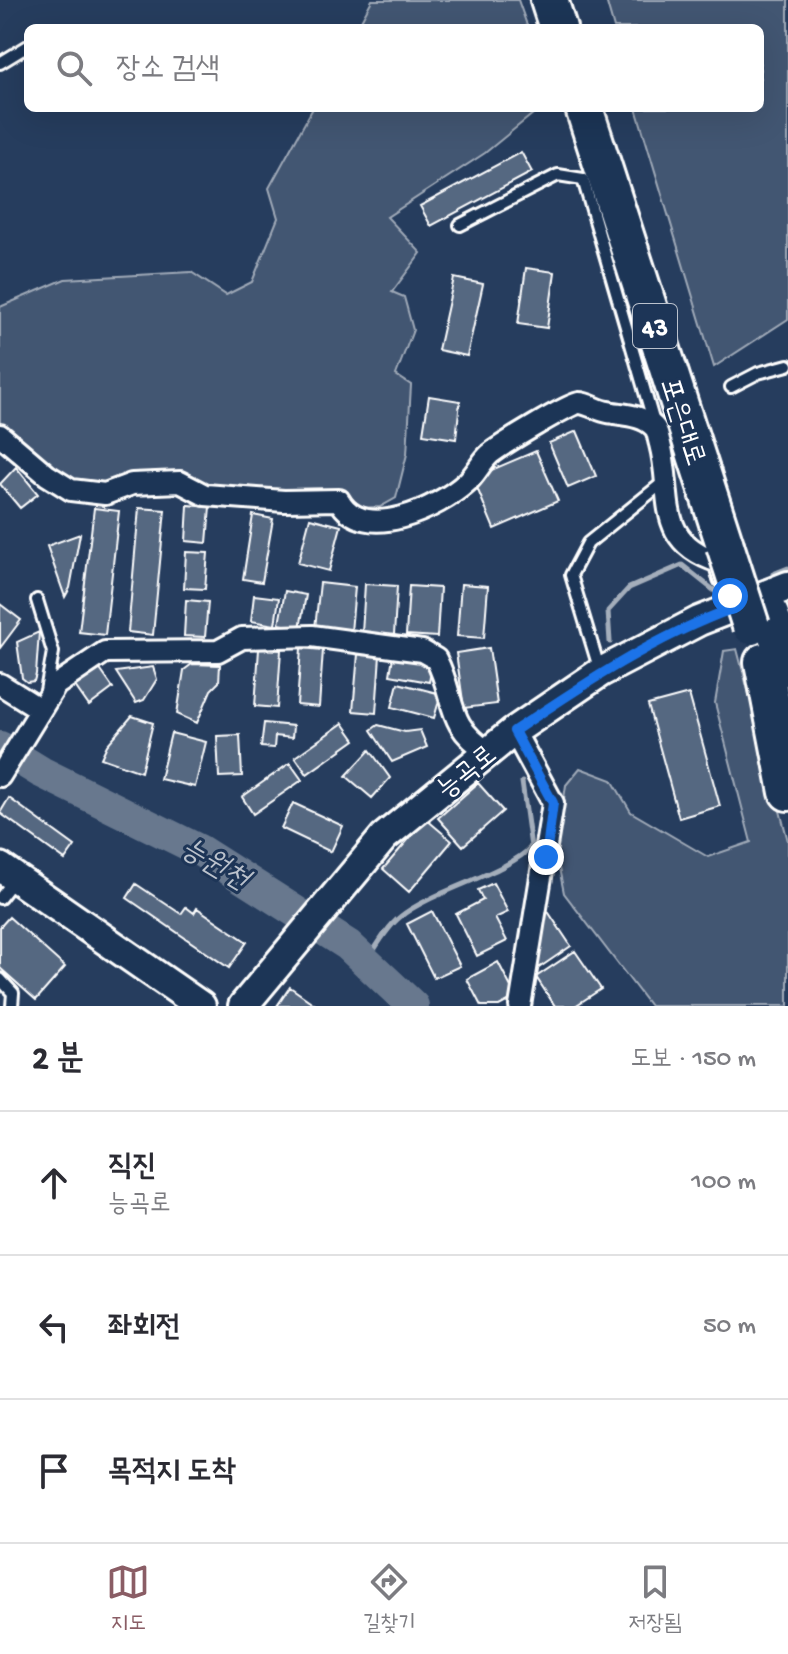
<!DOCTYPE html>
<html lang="ko">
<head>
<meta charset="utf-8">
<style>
  body { margin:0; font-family:"Gochi Hand","Poor Story",sans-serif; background:#f2f2f3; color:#2b2b33 }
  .stop { position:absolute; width:24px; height:24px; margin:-18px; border:6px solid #1a73e8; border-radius:50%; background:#fff }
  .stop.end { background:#1a73e8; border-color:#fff; box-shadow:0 2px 8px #0008 }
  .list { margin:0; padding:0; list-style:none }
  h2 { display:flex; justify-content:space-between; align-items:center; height:104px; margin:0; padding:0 32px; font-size:34px }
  h2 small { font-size:26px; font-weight:400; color:#7c7c81 }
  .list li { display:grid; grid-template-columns:52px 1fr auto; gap:24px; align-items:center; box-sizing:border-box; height:144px; padding:0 32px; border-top:2px solid #e1e1e2 }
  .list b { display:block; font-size:30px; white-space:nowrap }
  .list p { margin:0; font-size:26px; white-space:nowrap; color:#7c7c81 }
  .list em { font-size:26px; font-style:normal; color:#7c7c81 }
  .icon { flex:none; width:44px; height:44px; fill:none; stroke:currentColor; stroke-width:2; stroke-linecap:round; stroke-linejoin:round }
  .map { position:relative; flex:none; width:788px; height:1006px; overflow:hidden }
  .search { position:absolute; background:#fff; box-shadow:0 8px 32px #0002; left:24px; right:24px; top:24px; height:88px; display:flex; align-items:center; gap:20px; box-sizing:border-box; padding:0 28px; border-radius:12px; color:#7c7c81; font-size:30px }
  .sheet { height:536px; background:#fff }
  nav { display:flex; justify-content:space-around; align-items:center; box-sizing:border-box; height:112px; border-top:2px solid #e1e1e2; background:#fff; font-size:22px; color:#7c7c81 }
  nav a { display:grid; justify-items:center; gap:4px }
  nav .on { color:#8a5d65 }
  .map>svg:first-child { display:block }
</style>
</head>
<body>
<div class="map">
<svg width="788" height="1006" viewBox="0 0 788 1006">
  <rect width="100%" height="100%" fill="#263d5e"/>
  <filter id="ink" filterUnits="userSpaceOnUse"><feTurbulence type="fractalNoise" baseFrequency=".0125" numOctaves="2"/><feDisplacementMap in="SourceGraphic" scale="16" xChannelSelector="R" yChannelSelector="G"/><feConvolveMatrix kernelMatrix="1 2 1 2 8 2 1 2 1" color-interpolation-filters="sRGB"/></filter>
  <g filter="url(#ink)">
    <path fill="#425672" stroke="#a0aab8" stroke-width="2" d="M372 0H518L528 28H357Z
      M606 0H788V319L714 367 636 108H760V28H614Z
      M313 108H534V113L485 153 387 217 421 253 392 292 404 297 413 330 396 375 411 385 407 454 396 498 380 507 351 508 230 490 104 489 70 483 0 423V307L65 279 191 272 226 295 252 282 278 218 269 188Z
      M737 649 788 841V1006H650L564 893 556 853 566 785 580 768 612 780 631 812 708 857 751 842 715 703 724 651Z"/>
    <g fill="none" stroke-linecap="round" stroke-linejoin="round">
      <path stroke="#a4aebb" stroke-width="5" d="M773 574 788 568
        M610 642 608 611 629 588 682 565 721 596
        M366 962C376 948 386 928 400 917 431 891 508 873 531 847L522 782"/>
      <path stroke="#67788e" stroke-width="32" d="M0 747 41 772 199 850 348 945 413 1006"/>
    </g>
    <path fill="#556781" stroke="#fff" stroke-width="2" d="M521 152 532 172 431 226 420 206Z
      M526 268 555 272 547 328 518 324Z
      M454 278 483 284 467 356 438 350Z
      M429 396 460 401 456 439 423 434Z
      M577 431 596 476 568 488 549 443Z
      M536 451 558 501 494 529 475 483 484 479 482 474Z
      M16 467 38 494 20 508 0 484Z
      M188 505 210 507 207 543 186 541Z
      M94 508 119 511 105 635 79 632Z
      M139 508 165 510 153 635 128 632Z
      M253 515 273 519 262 582 243 579Z
      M310 518 341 526 329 571 298 563Z
      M80 534 70 588 65 597 47 546Z
      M186 552 208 553 205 589 184 588Z
      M320 583 355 587 351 632 315 628Z
      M365 584 397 586 394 635 362 633Z
      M461 584 488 586 484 638 457 636Z
      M409 586 440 588 437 637 406 635Z
      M285 591 306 595 300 628 279 624Z
      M254 595 279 598 275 625 251 621Z
      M186 600 208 602 205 637 184 636Z
      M0 604 21 620 0 648Z
      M39 632 36 674 34 681 27 682 22 678 17 642Z
      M301 648 323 650 319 707 297 705Z
      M489 648 497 704 464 708 456 653Z
      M259 649 281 650 277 708 255 706Z
      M394 650 433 662 429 682 390 675Z
      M358 654 380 655 376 713 353 711Z
      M192 664 220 665 219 682 211 690 197 723 177 714 184 670Z
      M153 667 157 679 144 700 136 703 116 672Z
      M99 668 113 688 89 706 75 686Z
      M398 683 441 694 434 718 392 707Z
      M689 694 720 806 679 818 648 705Z
      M132 716 153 723 141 772 101 758 107 745Z
      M264 723 293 726 292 738 275 736 274 748 261 747Z
      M343 723 355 740 307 774 295 757Z
      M378 725 405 732 420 730 427 747 392 762 371 730Z
      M171 733 206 742 195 787 160 779Z
      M240 735 242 776 219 777 217 736Z
      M370 750 390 778 372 798 346 776Z
      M290 763 302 780 253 814 242 797Z
      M478 783 503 811 463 846 438 818Z
      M9 798 75 846 65 860 0 813Z
      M293 803 343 826 331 852 281 828Z
      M426 819 452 841 409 892 383 869Z
      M493 883 508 912 495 918 507 941 477 956 456 914 483 900 478 890Z
      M136 884 181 914 186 907 194 913 197 908 247 942 229 968 127 898Z
      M543 904 571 946 533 972Z
      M432 911 460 966 434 978 407 924Z
      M9 917 65 967 36 1000 0 968V927Z
      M575 951 601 989 575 1006H555L536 977Z
      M498 962 516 997 499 1006H481L467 979Z
      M290 987 317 1006H277Z"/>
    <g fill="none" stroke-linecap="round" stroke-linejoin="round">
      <g stroke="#fff" stroke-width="16">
        <path id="lane" d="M0 63 28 46
          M460 225 558 175 583 179 654 423
          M731 387 758 373 788 365
          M37 600 53 652 46 691
          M600 671 571 575 588 543 665 481
          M0 898 14 880
          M0 979 13 993 12 1006"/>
      </g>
      <g stroke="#fff" stroke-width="26">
        <path id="street" d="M0 435 47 475 71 490 105 494 132 484 180 482 205 495 284 501 339 500C363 544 439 508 467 482 476 474 481 462 490 454 500 446 570 403 579 403 588 403 599 411 608 412 623 415 643 415 654 427 658 431 658 438 660 444 674 496 653 541 719 562L724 578
          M0 684 40 709
          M514 731 553 803 520 1006
          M0 776 56 685 105 652 218 651 242 638 312 636 422 651 436 659C457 700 444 723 488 752"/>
      </g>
      <g stroke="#fff" stroke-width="34">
        <path id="secondary" d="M0 867 201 1006
          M243 1006 384 837 514 731 601 672 699 621 788 586"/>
      </g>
      <g stroke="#fff" stroke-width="42">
        <path id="highway" d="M549 0 558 28
          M584 108 725 545
          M770 615 788 667
          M763 662 788 792"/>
      </g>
      <use href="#lane" stroke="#1d3557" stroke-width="10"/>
      <use href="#street" stroke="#1d3557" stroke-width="20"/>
      <use href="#secondary" stroke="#1d3557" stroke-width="28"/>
      <use href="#highway" stroke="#1d3557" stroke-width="36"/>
      <g stroke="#fff" stroke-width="42" stroke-linecap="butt">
        <path id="highway-bridge" d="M725 545 751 626"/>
      </g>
      <use href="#highway-bridge" stroke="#1d3557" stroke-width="36"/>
    </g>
  </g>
  <g fill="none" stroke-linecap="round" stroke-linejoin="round" filter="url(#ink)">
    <path stroke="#1a73e8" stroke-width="10" d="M546 857 553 803 514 731C584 684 654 637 734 608L730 596"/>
  </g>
  <g text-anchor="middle" stroke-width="6" stroke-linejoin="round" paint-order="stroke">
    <rect fill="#1d3557" stroke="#bbc2cd" stroke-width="2" x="633" y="304" width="44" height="44" rx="6"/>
    <g font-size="26" font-weight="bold" fill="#fff">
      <text x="655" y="335">43</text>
    </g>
    <g font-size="28" fill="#fff" stroke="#1d3557">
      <text transform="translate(685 421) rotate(72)" y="10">포은대로</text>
      <text transform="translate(465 770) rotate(-39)" y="10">능곡로</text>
    </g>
    <g font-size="30" font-style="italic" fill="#bbc2cc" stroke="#1d3557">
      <text transform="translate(216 862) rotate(31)" y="10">능원천</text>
    </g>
  </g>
</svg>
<div class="stop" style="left:730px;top:596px"></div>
<div class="stop end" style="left:546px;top:857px"></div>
<div class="search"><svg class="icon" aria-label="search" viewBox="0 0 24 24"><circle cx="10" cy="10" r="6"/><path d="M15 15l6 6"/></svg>장소 검색</div>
</div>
<section class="sheet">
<h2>2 분<small>도보 · 150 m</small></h2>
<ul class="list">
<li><svg class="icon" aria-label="ahead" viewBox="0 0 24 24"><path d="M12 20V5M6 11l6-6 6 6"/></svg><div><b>직진</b><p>능곡로</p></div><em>100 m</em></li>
<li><svg class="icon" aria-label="left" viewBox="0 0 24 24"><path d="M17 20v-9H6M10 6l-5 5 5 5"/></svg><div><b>좌회전</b></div><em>50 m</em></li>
<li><svg class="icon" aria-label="arrive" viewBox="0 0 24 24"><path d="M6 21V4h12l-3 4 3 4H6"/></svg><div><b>목적지 도착</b></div></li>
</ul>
</section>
<nav>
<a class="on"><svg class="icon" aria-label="map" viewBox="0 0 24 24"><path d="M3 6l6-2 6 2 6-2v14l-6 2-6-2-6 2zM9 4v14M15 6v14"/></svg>지도</a>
<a><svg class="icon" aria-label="directions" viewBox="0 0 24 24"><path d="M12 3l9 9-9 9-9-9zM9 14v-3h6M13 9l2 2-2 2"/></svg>길찾기</a>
<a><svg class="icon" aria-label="saved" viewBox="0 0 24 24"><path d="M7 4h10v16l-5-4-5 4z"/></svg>저장됨</a>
</nav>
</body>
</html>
